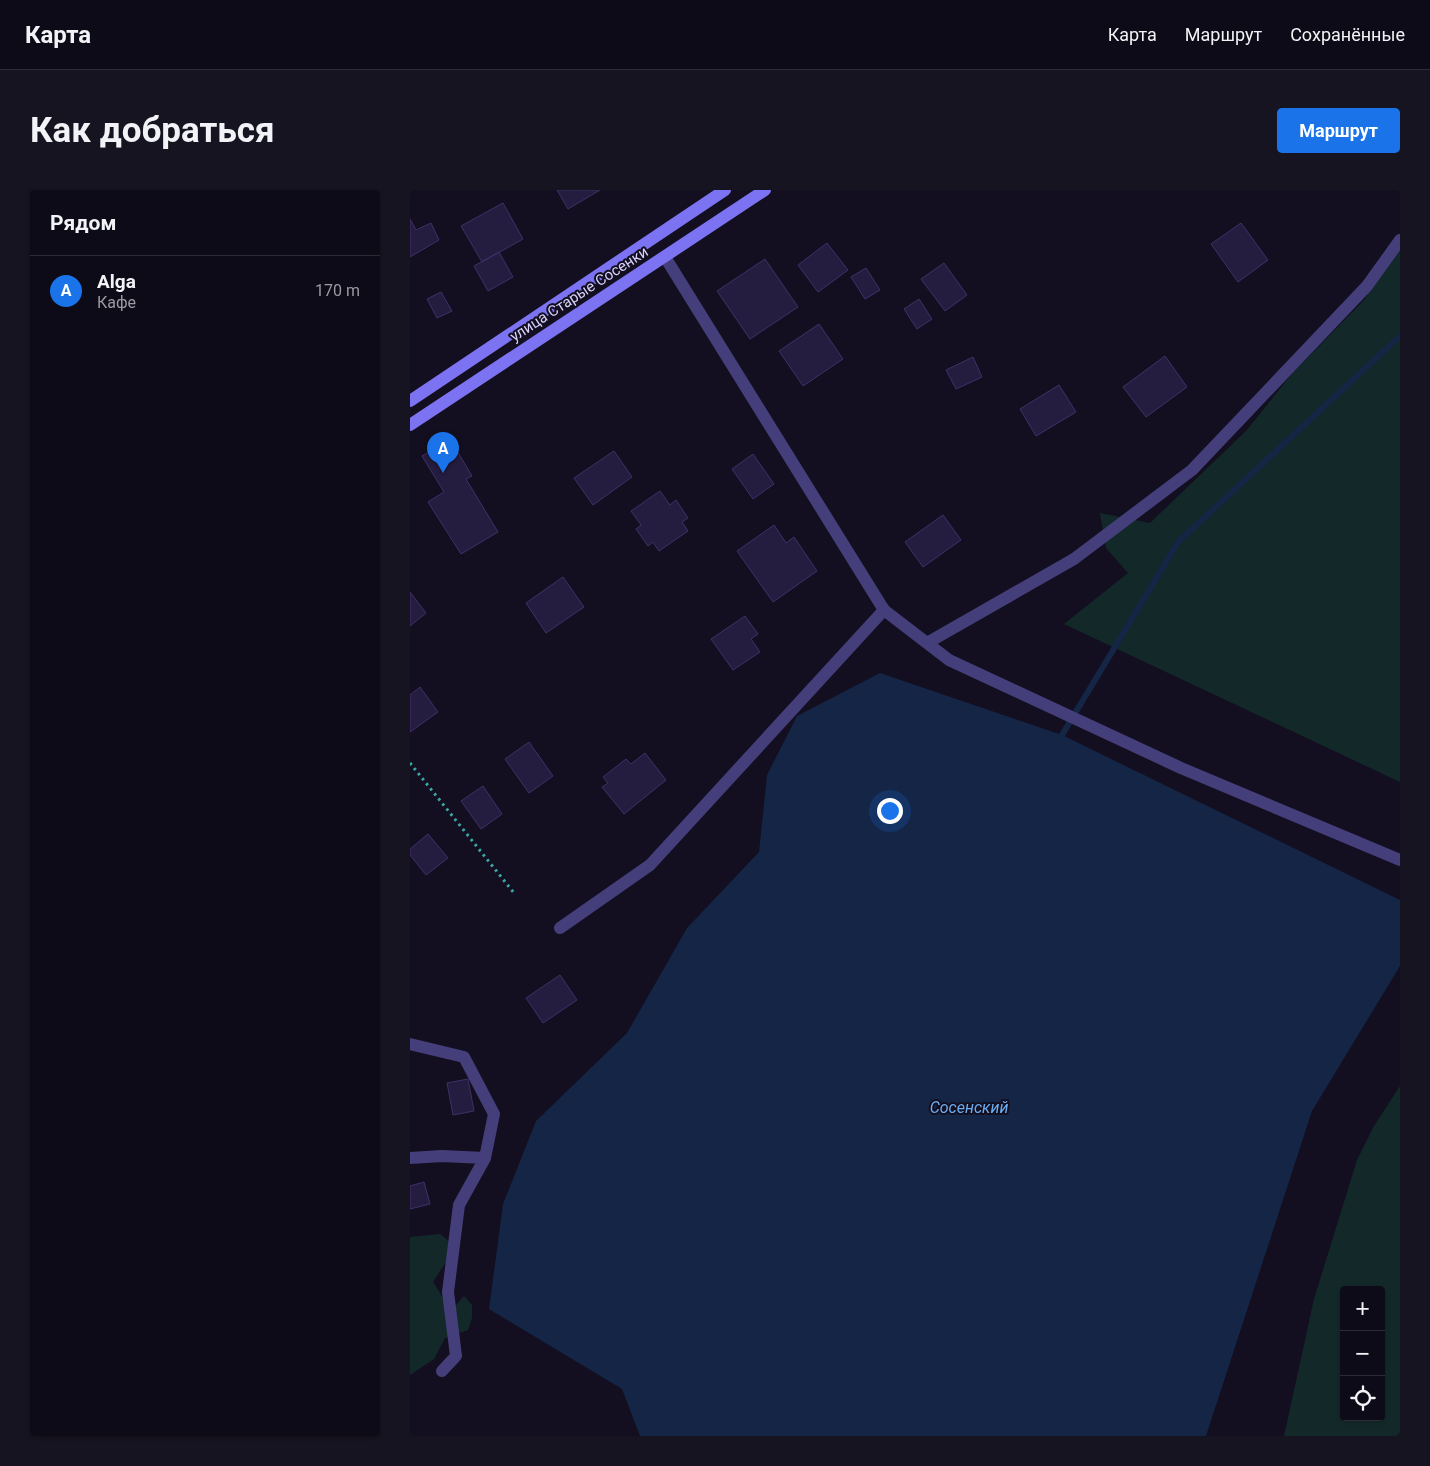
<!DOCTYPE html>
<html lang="ru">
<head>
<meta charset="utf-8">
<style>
  body { margin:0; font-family:Roboto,sans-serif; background:#171421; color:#f1f3f6 }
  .controls { position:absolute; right:15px; bottom:15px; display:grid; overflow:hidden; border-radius:5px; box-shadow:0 1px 4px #0004 }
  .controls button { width:45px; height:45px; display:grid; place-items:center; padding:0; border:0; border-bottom:1px solid #2e2b37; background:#0e0b18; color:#f1f3f6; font:25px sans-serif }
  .you { position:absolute; left:479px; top:620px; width:18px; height:18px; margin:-12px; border:4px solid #fff; border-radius:50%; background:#1a73e8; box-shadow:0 0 0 8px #1a73e833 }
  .badge { display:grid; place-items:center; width:32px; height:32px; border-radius:50%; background:#1a73e8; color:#fff; font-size:16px; font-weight:700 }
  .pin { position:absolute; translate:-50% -41px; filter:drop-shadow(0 1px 2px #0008) }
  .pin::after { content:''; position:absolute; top:26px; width:18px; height:15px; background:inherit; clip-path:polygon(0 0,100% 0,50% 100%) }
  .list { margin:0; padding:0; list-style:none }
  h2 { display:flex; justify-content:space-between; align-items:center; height:65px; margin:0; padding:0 20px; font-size:21px }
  h2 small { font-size:16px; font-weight:400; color:#9b9ba2 }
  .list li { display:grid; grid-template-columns:32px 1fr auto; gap:15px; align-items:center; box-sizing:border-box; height:70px; padding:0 20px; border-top:1px solid #2e2b37 }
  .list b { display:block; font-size:19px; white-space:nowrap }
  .list p { margin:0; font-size:16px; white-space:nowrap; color:#9b9ba2 }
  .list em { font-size:16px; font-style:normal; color:#9b9ba2 }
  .icon { flex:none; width:28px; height:28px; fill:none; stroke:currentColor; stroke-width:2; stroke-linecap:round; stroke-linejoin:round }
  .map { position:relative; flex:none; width:990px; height:1246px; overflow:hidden; border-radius:5px }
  header { display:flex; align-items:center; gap:30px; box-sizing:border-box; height:70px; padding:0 25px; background:#0e0b18; border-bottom:1px solid #2e2b37 }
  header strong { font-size:24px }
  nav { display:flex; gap:28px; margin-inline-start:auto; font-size:18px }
  .intro { display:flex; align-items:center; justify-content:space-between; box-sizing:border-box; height:120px; padding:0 30px }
  h1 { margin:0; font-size:35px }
  .button { padding:12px 22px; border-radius:5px; background:#1a73e8; color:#fff; font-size:18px; font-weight:700 }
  main { display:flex; gap:30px; padding:0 30px }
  aside { flex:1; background:#0e0b18; border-radius:5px; box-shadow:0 1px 4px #0004 }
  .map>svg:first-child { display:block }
</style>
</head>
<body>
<header>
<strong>Карта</strong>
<nav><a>Карта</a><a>Маршрут</a><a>Сохранённые</a></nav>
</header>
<div class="intro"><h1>Как добраться</h1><a class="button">Маршрут</a></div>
<main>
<aside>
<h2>Рядом<small></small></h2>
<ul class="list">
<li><span class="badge">A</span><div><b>Alga</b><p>Кафе</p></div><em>170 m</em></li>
</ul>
</aside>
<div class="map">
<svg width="990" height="1246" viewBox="0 0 990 1246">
  <rect width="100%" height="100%" fill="#130f20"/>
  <path fill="#132929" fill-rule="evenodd" d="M990 47V592L654 434 718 383 696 358 690 323 740 333 837 240 880 186 955 109Z
    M990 896V1246H874L904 1109 947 970 964 936ZM934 1100H971V1227H934Z
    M30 1044 40 1052 42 1063 23 1092 35 1111 46 1115 54 1106 62 1115V1128L58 1140 35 1148 24 1169 0 1185V1047Z"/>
  <path fill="#142545" d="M470 483 652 545 990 710V776L902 921 796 1246H230L212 1199 79 1119 93 1014 126 931 217 843 277 738 349 662 357 585 387 526Z"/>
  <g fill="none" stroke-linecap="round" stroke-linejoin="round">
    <path stroke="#142545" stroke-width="6" d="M651 553 652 545 768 352 990 146"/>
  </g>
  <path fill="#251d3f" stroke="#3f3169" d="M147 0H190L158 19Z
    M93 13 113 49 72 72 51 36Z
    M0 29 6 40 21 33 29 50 0 67Z
    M831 33 858 70 828 92 801 54Z
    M417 53 438 80 408 102 388 75Z
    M89 62 103 87 78 101 64 76Z
    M355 69 388 117 340 149 307 101Z
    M534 73 557 105 535 121 511 89Z
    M456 78 470 100 455 109 441 87Z
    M31 102 42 121 27 128 17 109Z
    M509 109 522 129 507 139 494 119Z
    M409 134 433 169 393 196 369 161Z
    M755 166 777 197 736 227 713 197Z
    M563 167 572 187 546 199 536 180Z
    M649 195 666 222 626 246 610 219Z
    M40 249 62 286 56 289 88 342 51 364 18 312 34 302 12 266Z
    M204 261 222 287 183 315 164 288Z
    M343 264 364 294 343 309 322 279Z
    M250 301 260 315 266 310 278 328 272 332 278 341 249 361 243 352 238 356 226 339 231 335 221 321Z
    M533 325 551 350 513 377 495 352Z
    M364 335 376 353 384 347 407 381 363 412 327 361Z
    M153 387 174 417 136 443 116 413Z
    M0 402 16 423 0 436Z
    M335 426 348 444 341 449 350 462 323 480 301 449Z
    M10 497 28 522 0 542V505Z
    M119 552 143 586 119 603 95 569Z
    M235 563 256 590 214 624 192 597 198 593 193 587 216 569 221 574Z
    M73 596 92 624 71 639 51 611Z
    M18 644 38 668 16 685 0 665V659Z
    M150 785 167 810 133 833 116 808Z
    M58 889 64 921 43 925 37 893Z
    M14 992 20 1014 0 1019V996Z"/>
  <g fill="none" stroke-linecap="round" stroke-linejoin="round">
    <path stroke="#3aa8a6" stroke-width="3" stroke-dasharray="2.5 4" stroke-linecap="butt" d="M0 573 104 703"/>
    <path stroke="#443f7b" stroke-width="12" d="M517 453 664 369 782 280 957 96 990 50
      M150 738 240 675 474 420 539 470 771 578 990 670
      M0 854 54 867 84 924 75 968 49 1015 38 1102 46 1166 32 1181
      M0 968 32 966 75 968"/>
    <path stroke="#443f7b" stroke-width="12" d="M255 67 474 420"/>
    <path stroke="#7b73f1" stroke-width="12" d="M0 211 315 0
      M0 235 355 0"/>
  </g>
  <g text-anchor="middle" stroke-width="4" stroke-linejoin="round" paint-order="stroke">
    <g font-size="15" fill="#d9d3fb" stroke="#130f20">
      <text transform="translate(169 104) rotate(-33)" y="5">улица Старые Сосенки</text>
    </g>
    <g font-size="16" font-style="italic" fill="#6badf1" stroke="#130f20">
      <text x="559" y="923">Сосенский</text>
    </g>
  </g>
</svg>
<div class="controls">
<button>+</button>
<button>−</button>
<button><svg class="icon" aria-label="locate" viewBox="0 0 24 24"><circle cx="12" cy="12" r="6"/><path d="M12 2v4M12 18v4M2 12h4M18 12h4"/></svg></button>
</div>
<div class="you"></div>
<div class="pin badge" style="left:33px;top:283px">A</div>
</div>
</main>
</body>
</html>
